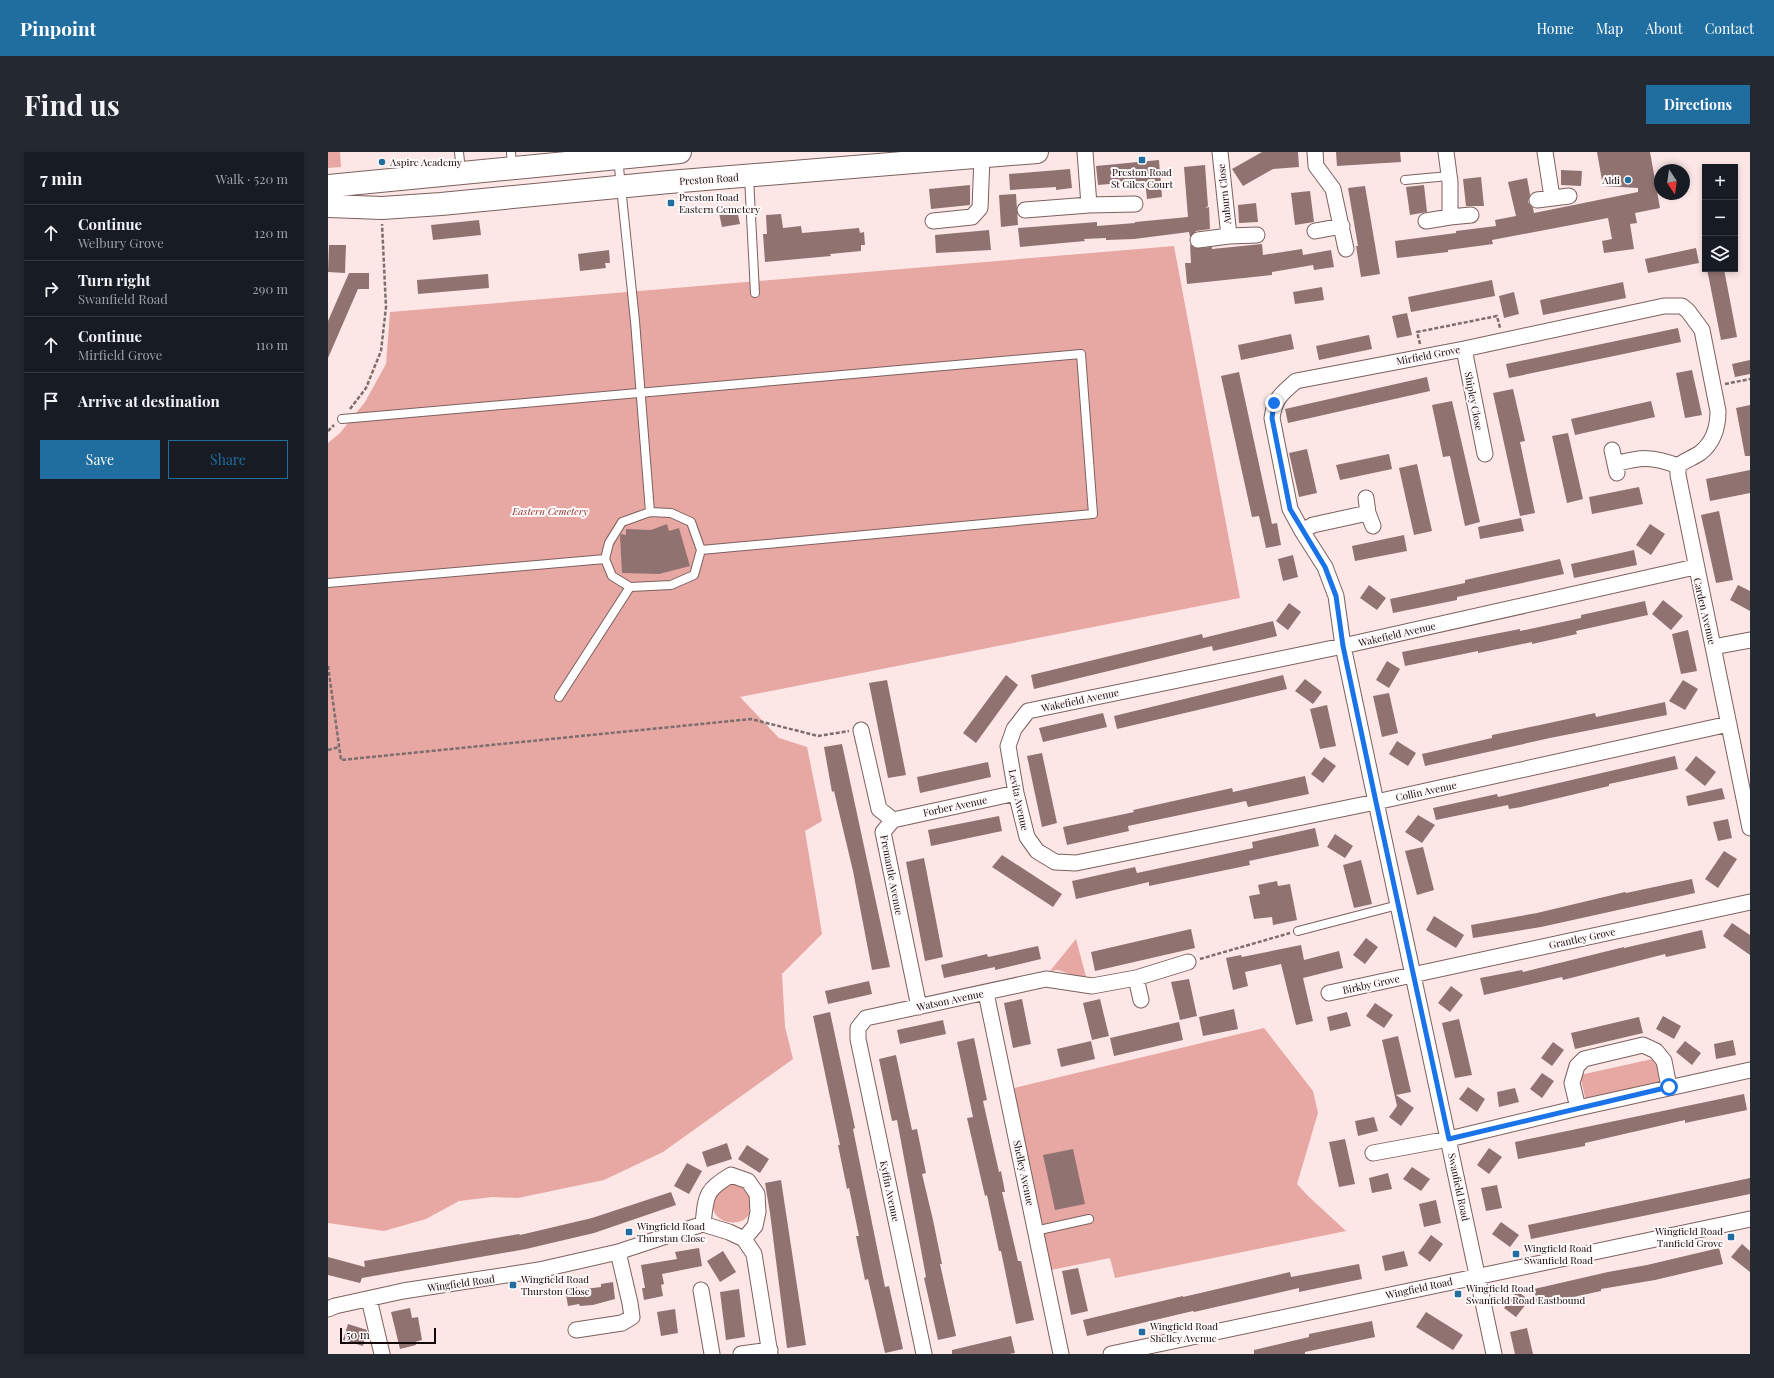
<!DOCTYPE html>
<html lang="en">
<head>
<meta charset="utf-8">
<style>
  body { margin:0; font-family:"Playfair Display",serif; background:#242831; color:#f1f3f6 }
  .controls { position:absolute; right:12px; top:12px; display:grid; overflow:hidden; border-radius:0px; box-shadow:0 2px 6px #0003 }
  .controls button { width:36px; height:36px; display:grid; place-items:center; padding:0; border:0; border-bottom:1px solid #363941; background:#171b24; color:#f1f3f6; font:20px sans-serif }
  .compass { position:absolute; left:1326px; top:12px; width:36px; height:36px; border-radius:50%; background:#171b24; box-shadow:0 2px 6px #0003; rotate:167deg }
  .scale { position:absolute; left:12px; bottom:10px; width:96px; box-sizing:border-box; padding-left:4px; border:2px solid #120808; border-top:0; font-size:11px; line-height:14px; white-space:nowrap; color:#120808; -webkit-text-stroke:3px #fff8f8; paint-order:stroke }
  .stop { position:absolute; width:12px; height:12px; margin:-9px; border:3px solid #1a73e8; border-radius:50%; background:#fff }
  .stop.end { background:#1a73e8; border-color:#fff; box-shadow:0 1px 4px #0008 }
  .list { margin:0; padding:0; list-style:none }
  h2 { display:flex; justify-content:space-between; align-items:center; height:52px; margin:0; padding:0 16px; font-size:17px }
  h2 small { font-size:13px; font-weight:400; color:#9ea1a6 }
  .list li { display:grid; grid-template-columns:26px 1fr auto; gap:12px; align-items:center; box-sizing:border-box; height:56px; padding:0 16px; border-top:1px solid #363941 }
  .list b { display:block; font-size:15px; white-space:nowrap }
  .list p { margin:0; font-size:13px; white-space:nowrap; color:#9ea1a6 }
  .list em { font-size:13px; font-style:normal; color:#9ea1a6 }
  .actions { display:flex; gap:8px; padding:12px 16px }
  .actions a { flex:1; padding:9px 0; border:1px solid #206da0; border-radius:0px; text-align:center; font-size:14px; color:#206da0 }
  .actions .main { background:#206da0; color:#fff }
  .icon { flex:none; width:22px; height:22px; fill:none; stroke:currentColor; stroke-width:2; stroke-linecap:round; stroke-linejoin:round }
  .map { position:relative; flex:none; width:1422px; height:1202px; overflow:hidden; border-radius:0px }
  header { display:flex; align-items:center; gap:24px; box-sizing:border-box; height:56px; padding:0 20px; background:#206da0; color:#fff }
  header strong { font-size:19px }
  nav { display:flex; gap:22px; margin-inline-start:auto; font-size:14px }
  .intro { display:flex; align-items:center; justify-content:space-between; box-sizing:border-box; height:96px; padding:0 24px }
  h1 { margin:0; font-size:28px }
  .button { padding:10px 18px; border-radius:0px; background:#206da0; color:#fff; font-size:14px; font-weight:700 }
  main { display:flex; gap:24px; padding:0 24px }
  aside { flex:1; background:#171b24; border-radius:0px; box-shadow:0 2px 6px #0003 }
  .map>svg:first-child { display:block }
</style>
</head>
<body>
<header>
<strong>Pinpoint</strong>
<nav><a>Home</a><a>Map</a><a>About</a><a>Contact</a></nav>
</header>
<div class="intro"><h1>Find us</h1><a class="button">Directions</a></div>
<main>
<aside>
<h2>7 min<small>Walk · 520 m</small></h2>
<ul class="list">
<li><svg class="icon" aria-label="ahead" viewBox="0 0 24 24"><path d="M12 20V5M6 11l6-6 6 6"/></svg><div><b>Continue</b><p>Welbury Grove</p></div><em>120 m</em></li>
<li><svg class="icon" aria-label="right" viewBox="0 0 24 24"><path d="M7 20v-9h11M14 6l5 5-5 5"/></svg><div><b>Turn right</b><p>Swanfield Road</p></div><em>290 m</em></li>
<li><svg class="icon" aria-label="ahead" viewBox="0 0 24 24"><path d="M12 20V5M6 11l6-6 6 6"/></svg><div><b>Continue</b><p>Mirfield Grove</p></div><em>110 m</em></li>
<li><svg class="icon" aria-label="arrive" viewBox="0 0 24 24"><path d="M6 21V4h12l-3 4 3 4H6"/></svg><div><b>Arrive at destination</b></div></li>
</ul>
<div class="actions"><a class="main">Save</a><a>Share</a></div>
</aside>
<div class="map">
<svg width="1422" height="1202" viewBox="0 0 1422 1202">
  <rect width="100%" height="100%" fill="#fce7e6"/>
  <path fill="#e7a8a4" d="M0 0H12L13 15 0 16Z
    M846 94 912 446 412 545 451 586 479 595 494 669 477 679 494 782 454 822 457 875 465 907 335 1000 276 1028 190 1046 164 1045 131 1049 98 1067 56 1079 0 1071V291L12 281 37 250 58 212 62 160Z
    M748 787 759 828 730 818 722 819Z
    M936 876 985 939 990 961 969 1032 980 1044 1018 1079 787 1126 782 1106 723 1118 686 936Z
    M1329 906 1335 933 1258 950 1252 923Z
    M402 1027 421 1038C422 1044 424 1051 423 1057 420 1076 389 1074 385 1057 383 1052 385 1047 386 1042Z"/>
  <path fill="#907271" d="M934 0H970L971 15 945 17 915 34 904 17Z
    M1008 0H1072L1073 10 1009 14Z
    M1269 0H1322L1332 56 1307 61 1309 71 1302 72 1306 97 1276 101 1274 89 1284 87 1280 66 1164 88 1165 92 1120 98V100L1069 106 1067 89 1128 81V79L1168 74 1167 68 1188 64 1180 30 1199 26 1202 42 1200 50 1205 56 1206 61 1310 40V36L1275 34Z
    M831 8 834 45 819 47 817 29 770 33 768 14Z
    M877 13 880 54 877 56 881 55 882 77 868 79 862 85 861 80 806 87 778 88V86L756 87 757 89 692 95 690 76 769 70V74L807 71V70L860 65 856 15Z
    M742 17 744 36 728 38V35L682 38 681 22Z
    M1233 18 1254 19 1253 34 1233 33Z
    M1153 25 1156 54H1138L1135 27Z
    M642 33V53L603 57 601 37Z
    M1096 33 1099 60 1082 63 1078 35Z
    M1037 34 1052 122 1033 125 1028 94H1030L1020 36Z
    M982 39 986 70 967 73 963 41Z
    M688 42 690 73 673 75 671 43Z
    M928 51 930 70 911 71 910 53Z
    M409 58 412 72 394 75 391 61Z
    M453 62 455 76 473 74 474 81 531 76 532 81 536 80 537 93H533V99L502 102 503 104 437 110 435 82H439L438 63Z
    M151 68 153 83 105 88 103 73Z
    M661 78 663 98 608 101 607 83Z
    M862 92 867 96 884 95V97L934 92 935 103 974 97 975 103 1003 98 1006 115 986 118 985 113 944 120V123L859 132 857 111H863Z
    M1 93H18L17 121 0 120Z
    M1368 96 1371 111 1320 121 1317 107Z
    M281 98 282 111H277L278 116 252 119 250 102Z
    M1379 117H1396L1409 185 1393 188Z
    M21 121H41V137H30L0 206V169Z
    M160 122 161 136 90 142 89 128Z
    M1164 128 1167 144 1083 160 1080 145Z
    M1295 130 1298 146 1215 163 1212 148Z
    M994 135 996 148 967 152 965 140Z
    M1186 140 1191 162 1176 166 1171 144Z
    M1079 161 1084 183 1069 186 1064 164Z
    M1350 176 1353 190 1181 226 1178 212Z
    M963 182 966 197 913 208 910 193Z
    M1041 183 1044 197 991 208 988 194Z
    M1422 208V222L1407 225 1404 212Z
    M1364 218 1374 263 1357 266 1348 221Z
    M911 220 944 372 949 371 953 393 938 396 931 364 924 365 893 224Z
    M1099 225 1102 239 960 271 957 257Z
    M1185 237 1197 289 1192 290 1207 361 1192 364 1165 241Z
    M1124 249 1152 370 1137 374 1122 304 1115 305 1104 253Z
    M1323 249 1327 265 1247 283 1243 267Z
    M1422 253V304H1417L1408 256Z
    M1240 281 1255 347 1239 351 1224 284Z
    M979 297 989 341 971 345 961 301Z
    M1061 302 1064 317 1012 328 1008 313Z
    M1089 312 1104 379 1086 383 1071 316Z
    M1422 318V341L1382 349 1378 327Z
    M1311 335 1315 352 1264 362 1261 345Z
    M1391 359 1405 428 1388 431 1373 363Z
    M1193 366 1196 379 1152 387 1150 375Z
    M339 372 341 379 351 376 362 414 331 422 294 421 292 384 293 382 298 383V377L323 378Z
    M1322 372 1337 382 1323 403 1308 393Z
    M1076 383 1079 399 1027 409 1024 394Z
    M1306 398 1309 413 1246 426 1243 412Z
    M965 403 970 425 955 429 950 407Z
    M1232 407 1236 422 1129 445V448L1065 461 1062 447 1137 431V428Z
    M1041 433 1058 446 1049 458 1032 446Z
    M1410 433 1422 439V459L1402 448Z
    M1335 448 1355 464 1343 478 1324 462Z
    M1317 449 1320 463 1248 479 1249 482 1204 492V490L1150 501V499L1077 514 1074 500 1192 477V479L1253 466V463Z
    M961 451 973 460 960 478 948 469Z
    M945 469 949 484 885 499 884 494 706 537 703 523 874 482 875 486Z
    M1360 478 1369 519 1353 522 1344 482Z
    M1059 509 1072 517 1061 536 1048 528Z
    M678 523 690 533 648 591 635 581Z
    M955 523 959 537 789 577 786 564Z
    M977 527 994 540 985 552 967 539Z
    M559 528 578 623 560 626 541 531Z
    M1355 528 1370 537 1357 558 1341 549Z
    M1061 541 1070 581 1054 585 1045 544Z
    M1337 550 1339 563 1222 586 1097 614 1094 602 1164 586V583L1212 573 1267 561 1268 565Z
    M999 553 1008 594 992 597 982 557Z
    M775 561 779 575 715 590 711 576Z
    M1069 589 1088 601 1080 614 1061 602Z
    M514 592 562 815 544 818 525 719 506 639 504 640 496 595Z
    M714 601 729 671 714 675 699 604Z
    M1347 604 1350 617 1281 632V634L1193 655 1181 657 1180 653 1108 668 1105 656 1169 642 1170 645Z
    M1368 604 1388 620 1377 634 1357 618Z
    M996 605 1008 614 995 631 983 622Z
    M660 610 663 625 592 641 589 625Z
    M977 624 981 642 920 655 918 649 800 674 801 679 739 693 735 675 806 660 805 658 904 636 905 640Z
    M1394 636 1397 647 1360 654 1358 644Z
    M1090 663 1107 673 1094 691 1077 680Z
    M671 664 674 679 603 694 600 678Z
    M1400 667 1404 686 1390 689 1385 670Z
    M987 676 991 694 921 709 922 713 821 734V730L748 747 744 729 807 715 809 721 925 696 924 690Z
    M1007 682 1025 694 1017 706 999 695Z
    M1095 695 1106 738 1089 743 1077 699Z
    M1396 699 1409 707 1390 736 1377 727Z
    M674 703 734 742 725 755 664 715Z
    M596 706 615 805 597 809 578 710Z
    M1033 708 1044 752 1026 756 1015 713Z
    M1364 727 1367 741 1213 775 1145 786 1143 773 1209 761 1297 740 1298 741Z
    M949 729 950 734 962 732 969 768 945 773 944 765 926 767 921 744 932 742 930 733Z
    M1106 764 1136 783 1128 796 1098 778Z
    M1404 771 1422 783V803L1395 784Z
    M863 777 867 796 767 819 763 800Z
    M1374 778 1378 796 1338 805 1337 802 1235 828 1234 825 1156 843 1152 826 1194 818 1195 820 1296 795V796Z
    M1038 786 1050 795 1037 812 1025 803Z
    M973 793 976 808 1011 799 1015 816 975 826 985 869 968 873 953 812 917 820 920 834 905 838 898 806 913 803 914 805Z
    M710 794 713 807 667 818V815L616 826 613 813 659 802 660 805Z
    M861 827 869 864 852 868 843 830Z
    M541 829 544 842 500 852 497 839Z
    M1123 834 1135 843 1122 860 1110 851Z
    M694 847 703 892 685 896 676 851Z
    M772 847 781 884 764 888 755 851Z
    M1047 851 1065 863 1056 876 1038 864Z
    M906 857 910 877 875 884 871 865Z
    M502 860 527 976 525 977 557 1135 561 1134 575 1197 557 1201 540 1127 537 1128 528 1084H531L521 1036 519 1037 510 993H512L485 864Z
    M1019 860 1023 874 1002 879 999 865Z
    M1335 864 1353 874 1346 887 1328 877Z
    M1311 865 1315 881 1247 897 1243 881Z
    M1131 867 1144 923 1127 926 1114 871Z
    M615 868 618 882 572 892 569 878Z
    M851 870 855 888 786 904 782 886Z
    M1070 884 1083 940 1068 943 1086 956 1073 974 1061 965 1069 954 1054 888Z
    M646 886 659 948 655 949 671 1020 673 1019 677 1040H674L690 1109H693L706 1168 688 1172 673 1099H671L659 1043 657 1044 639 966 645 965 629 890Z
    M1405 888 1408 903 1388 907 1386 892Z
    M763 889 767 907 733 915 729 897Z
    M1357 889 1373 901 1364 913 1348 900Z
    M1225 890 1236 898 1224 914 1213 906Z
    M568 903 584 978 589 977 598 1021 594 1022 605 1068 614 1112H612L628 1184 610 1188 596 1126 598 1125 569 968 564 969 551 907Z
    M1214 921 1226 929 1214 946 1202 937Z
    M1140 935 1157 947 1149 960 1131 947Z
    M1187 936 1191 950 1171 955 1169 940Z
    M1416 942 1419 958 1357 971V968L1257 991V994L1190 1007 1187 990Z
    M1046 965 1050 979 1030 984 1027 969Z
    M1017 987 1027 1032 1011 1035 1001 990Z
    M399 991 404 1007 379 1015 374 1000Z
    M419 993 441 1007 432 1021 410 1007Z
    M1161 996 1174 1005 1161 1022 1149 1013Z
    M745 997 757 1052 727 1058 715 1003Z
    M359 1011 374 1019 361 1042 346 1034Z
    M1084 1015 1102 1027 1093 1039 1075 1027Z
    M1060 1021 1064 1037 1044 1041 1041 1026Z
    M1422 1026V1042L1203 1087 1200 1073Z
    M453 1028 478 1193 459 1196 442 1061 437 1031Z
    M1169 1033 1174 1056 1158 1059 1153 1036Z
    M343 1040 348 1053 266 1081 198 1097 34 1126 32 1131 0 1123V1105L37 1115 36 1109 191 1082 192 1083 264 1066Z
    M1108 1048 1113 1071 1096 1075 1091 1052Z
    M1173 1070 1191 1083 1182 1095 1164 1082Z
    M1103 1083 1115 1092 1102 1110 1090 1101Z
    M1414 1092 1422 1099V1120L1403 1105Z
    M371 1096 374 1114 334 1122 336 1132 333 1133 335 1144 316 1148 314 1136H317L313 1113 349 1107 347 1100Z
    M1391 1096 1395 1112 1327 1128 1273 1137V1139L1209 1153 1206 1137 1280 1120 1319 1113Z
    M395 1099 408 1120 392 1130 379 1109Z
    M1076 1099 1080 1114 1057 1119 1054 1104Z
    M1031 1112 1034 1127 971 1140V1136L866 1160 865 1159 759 1184 755 1168 855 1144V1145L962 1120 963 1125Z
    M750 1116 760 1159 743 1163 734 1119Z
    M285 1130 287 1147 265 1153 252 1154 251 1152 240 1154 237 1137 249 1135V1138L273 1135V1132Z
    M411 1137 417 1185 398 1188 392 1140Z
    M1189 1139 1201 1148 1188 1165 1176 1156Z
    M82 1156 84 1166 90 1165 94 1188 87 1190 88 1193 72 1197 63 1160Z
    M347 1157 350 1181 333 1184 329 1160Z
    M1098 1160 1135 1183 1125 1198 1088 1175Z
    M1044 1169 1047 1185 977 1200V1202H926V1198L981 1185V1182Z
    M20 1172 39 1178 35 1194 15 1188Z
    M1199 1176 1205 1202H1187L1182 1180Z
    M683 1184 687 1201 681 1202H624V1198Z"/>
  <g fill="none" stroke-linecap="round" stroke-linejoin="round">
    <g stroke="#7c605e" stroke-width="10">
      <path id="lane" d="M131 0 133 19
        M183 0 184 14
        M290 6 307 169 322 360 343 361 363 370 373 398 366 423 343 433 302 435 284 424 277 407 281 391 294 370 322 360
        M421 25 427 141
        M1077 28 1121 24
        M14 267 753 202 765 362 373 398
        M0 431 277 407
        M231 545 302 435
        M970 779 1070 753
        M707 1079 761 1067"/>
    </g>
    <g stroke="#7c605e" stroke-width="17">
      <path id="street" d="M757 0 761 53
        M892 0 901 84
        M987 0 988 14 1005 37 1018 97
        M1118 0 1122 30V65
        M1217 0 1224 45
        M1209 48 1241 44
        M697 58 761 53 807 52
        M605 69 644 65 652 56 654 5
        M1098 69 1122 65 1143 63
        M987 79 1014 74
        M870 88 901 84 929 83
        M1136 197 1157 302
        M1284 298 1289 321
        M1287 312C1313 305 1324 304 1350 314
        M1038 346 1040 361 1045 374
        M974 379 985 373 1040 361
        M1367 415 1015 494 700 559 686 577 680 594 688 641 699 685 709 699 727 710 748 711 1048 650 1401 572
        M1385 495 1422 488
        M533 578 551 657 565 668 555 680 591 855
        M565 668 688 641
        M808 826 813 848
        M658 841 733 1202
        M1001 841 1422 750
        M1250 956 1244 931 1249 914 1256 907 1315 893 1328 899 1336 909 1341 935
        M1045 1001 1121 987 1250 956 1422 918
        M375 1072C378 1044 377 1038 403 1023L420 1029 429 1042 430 1060 427 1074 416 1087
        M373 1138 384 1202
        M41 1147 54 1202
        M0 1157 7 1154 75 1139 211 1118 290 1100 375 1072 401 1080 416 1087 426 1102 442 1202
        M248 1178 294 1171 304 1165 302 1151 290 1100
        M413 1202 442 1198
        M596 1202 530 887V876L538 866 718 827 764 834 808 826 860 810
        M783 1202 1422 1067
        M1166 1202 1048 650 1015 494 1008 444 997 415 974 379 962 357 944 266C947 246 953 242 968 229L1136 197 1336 154H1354L1360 159 1374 178 1390 259C1390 275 1385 291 1372 301 1365 306 1357 308 1350 314V323L1422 676"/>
    </g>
    <g stroke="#7c605e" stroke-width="24">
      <path id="secondary" d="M0 34 352 0
        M0 54 54 56 113 52 341 30 709 0"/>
    </g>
    <path stroke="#7d6e6d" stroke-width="2.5" stroke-dasharray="4 2" stroke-linecap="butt" d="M1092 192 1089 180 1169 164 1172 176
      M1397 232 1422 227
      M22 257 38 236 53 199 58 155 54 72
      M0 279 6 273
      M0 514 13 608 423 567 490 584 521 579
      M0 598 11 595
      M872 807 962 781"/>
    <use href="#lane" stroke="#fff" stroke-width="8"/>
    <use href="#street" stroke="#fff" stroke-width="15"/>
    <use href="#secondary" stroke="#fff" stroke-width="22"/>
  </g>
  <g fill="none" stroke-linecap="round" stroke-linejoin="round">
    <path stroke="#1a73e8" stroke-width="5" d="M946 251 944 266 962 357 997 415 1008 444 1015 494 1048 650 1121 987 1341 935"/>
  </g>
  <g fill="#206da0" stroke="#fff8f8" stroke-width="1.5">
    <rect x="810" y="4" width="8" height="8" rx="2"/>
    <circle cx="54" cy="10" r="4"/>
    <circle cx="1300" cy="28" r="4"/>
    <rect x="339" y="47" width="8" height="8" rx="2"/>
    <rect x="297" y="1076" width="8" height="8" rx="2"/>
    <rect x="1399" y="1081" width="8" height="8" rx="2"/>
    <rect x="1184" y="1098" width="8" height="8" rx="2"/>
    <rect x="181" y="1129" width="8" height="8" rx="2"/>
    <rect x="1126" y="1138" width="8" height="8" rx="2"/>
    <rect x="810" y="1176" width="8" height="8" rx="2"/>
  </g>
  <g text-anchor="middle" stroke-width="4" stroke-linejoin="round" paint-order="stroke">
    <g font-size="10" fill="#120808" stroke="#fff8f8" text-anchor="start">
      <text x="62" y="14">Aspire Academy</text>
      <text x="814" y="24" text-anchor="middle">Preston Road<tspan x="814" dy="12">St Giles Court</tspan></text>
      <text x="1292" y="32" text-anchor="end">Aldi</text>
      <text x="351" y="49">Preston Road<tspan x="351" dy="12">Eastern Cemetery</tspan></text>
      <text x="309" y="1078">Wingfield Road<tspan x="309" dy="12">Thurstan Close</tspan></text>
      <text x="1395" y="1083" text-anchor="end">Wingfield Road<tspan x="1395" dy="12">Tanfield Grove</tspan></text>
      <text x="1196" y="1100">Wingfield Road<tspan x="1196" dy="12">Swanfield Road</tspan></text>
      <text x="193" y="1131">Wingfield Road<tspan x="193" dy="12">Thurston Close</tspan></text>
      <text x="1138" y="1140">Wingfield Road<tspan x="1138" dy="12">Swanfield Road Eastbound</tspan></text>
      <text x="822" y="1178">Wingfield Road<tspan x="822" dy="12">Shelley Avenue</tspan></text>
    </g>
    <g font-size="10" fill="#120808" stroke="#fff8f8">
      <text transform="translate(381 27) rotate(-4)" y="4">Preston Road</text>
      <text transform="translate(896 42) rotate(-96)" y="4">Auburn Close</text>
      <text transform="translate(1100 203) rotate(-11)" y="4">Mirfield Grove</text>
      <text transform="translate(1146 249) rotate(79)" y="4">Shipley Close</text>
      <text transform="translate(1377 459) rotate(77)" y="4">Carden Avenue</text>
      <text transform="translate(1069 482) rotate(-13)" y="4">Wakefield Avenue</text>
      <text transform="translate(752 548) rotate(-12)" y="4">Wakefield Avenue</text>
      <text transform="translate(1098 639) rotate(-12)" y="4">Collin Avenue</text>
      <text transform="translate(691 648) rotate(78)" y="4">Levita Avenue</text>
      <text transform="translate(627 654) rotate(-12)" y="4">Forber Avenue</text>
      <text transform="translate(564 723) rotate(79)" y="4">Fremantle Avenue</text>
      <text transform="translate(1254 786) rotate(-12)" y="4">Grantley Grove</text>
      <text transform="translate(1043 832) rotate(-12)" y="4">Birkby Grove</text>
      <text transform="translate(622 848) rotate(-12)" y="4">Watson Avenue</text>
      <text transform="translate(696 1021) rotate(78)" y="4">Shelley Avenue</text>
      <text transform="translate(1131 1035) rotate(78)" y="4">Swanfield Road</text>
      <text transform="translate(562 1039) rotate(78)" y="4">Kyffin Avenue</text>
      <text transform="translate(133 1131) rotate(-8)" y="4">Wingfield Road</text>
      <text transform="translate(1091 1136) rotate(-12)" y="4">Wingfield Road</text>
    </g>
    <g font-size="10" font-style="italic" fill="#8e3334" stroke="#fff8f8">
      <text x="222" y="363">Eastern Cemetery</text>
    </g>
  </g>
</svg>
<div class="controls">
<button>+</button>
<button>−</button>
<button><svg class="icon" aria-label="layers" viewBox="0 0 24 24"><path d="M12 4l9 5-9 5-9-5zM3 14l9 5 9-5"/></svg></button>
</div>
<svg class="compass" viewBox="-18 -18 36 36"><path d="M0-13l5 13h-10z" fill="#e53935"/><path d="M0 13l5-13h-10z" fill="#9ea1a6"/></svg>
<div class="scale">50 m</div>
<div class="stop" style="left:1341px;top:935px"></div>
<div class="stop end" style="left:946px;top:251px"></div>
</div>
</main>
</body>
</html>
